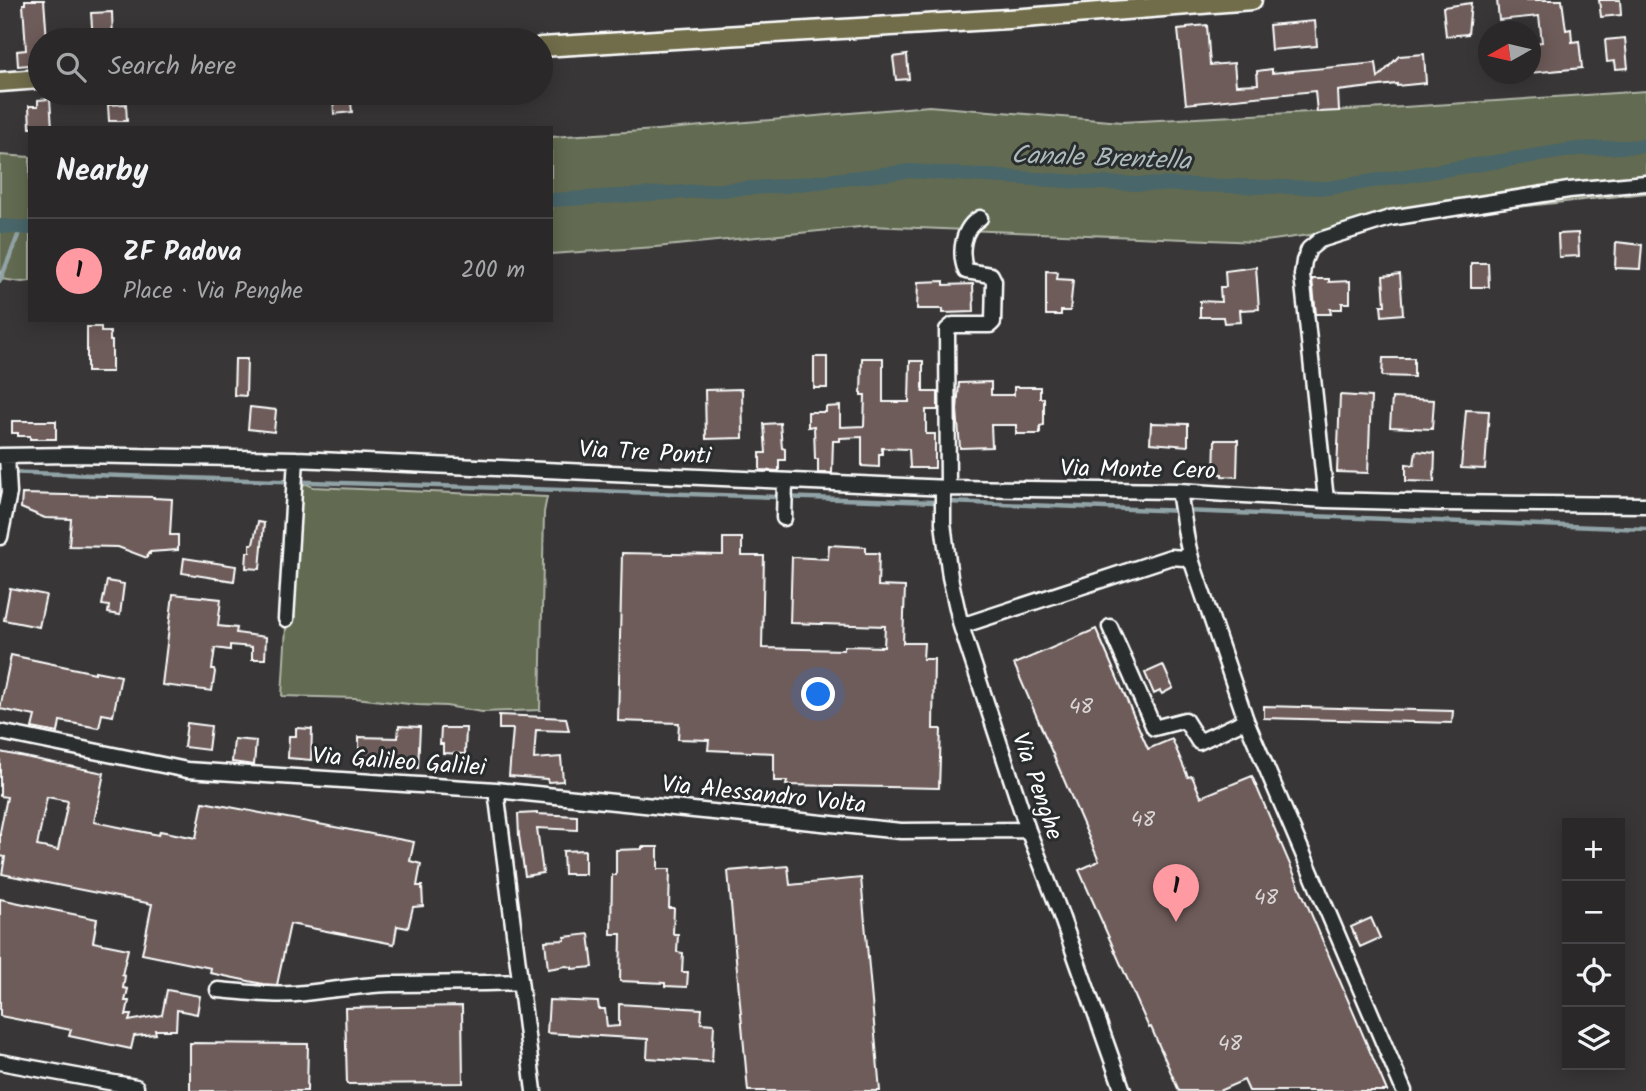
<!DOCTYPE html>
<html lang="en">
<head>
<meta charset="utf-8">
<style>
  body { margin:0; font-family:Kalam,sans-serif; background:#323031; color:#f1f3f6 }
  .controls { position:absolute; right:21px; bottom:21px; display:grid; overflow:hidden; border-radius:0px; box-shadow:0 4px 18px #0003 }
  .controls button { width:63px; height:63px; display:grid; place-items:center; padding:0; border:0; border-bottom:2px solid #464446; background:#2a2829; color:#f1f3f6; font:35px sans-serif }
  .compass { position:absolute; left:1478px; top:21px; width:63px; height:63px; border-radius:50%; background:#2a2829; box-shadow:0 4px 18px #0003; rotate:262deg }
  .you { position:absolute; left:819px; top:695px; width:24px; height:24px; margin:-18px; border:5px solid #fff; border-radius:50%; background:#1a73e8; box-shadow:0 0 0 10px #1a73e833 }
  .badge { display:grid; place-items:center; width:46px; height:46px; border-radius:50%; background:#ff9aa2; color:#111; font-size:23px; font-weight:700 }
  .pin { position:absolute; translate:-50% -58px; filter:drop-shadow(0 2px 4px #0008) }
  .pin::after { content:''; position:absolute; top:37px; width:24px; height:21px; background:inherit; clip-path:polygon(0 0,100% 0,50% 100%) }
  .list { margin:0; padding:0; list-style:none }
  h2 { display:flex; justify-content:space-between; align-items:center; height:91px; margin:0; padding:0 28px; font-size:30px }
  h2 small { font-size:23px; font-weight:400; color:#a5a6a8 }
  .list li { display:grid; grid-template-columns:46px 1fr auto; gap:21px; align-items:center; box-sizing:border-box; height:105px; padding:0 28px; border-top:2px solid #464446 }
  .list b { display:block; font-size:26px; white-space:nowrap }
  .list p { margin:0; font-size:23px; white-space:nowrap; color:#a5a6a8 }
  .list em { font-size:23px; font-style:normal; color:#a5a6a8 }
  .icon { flex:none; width:38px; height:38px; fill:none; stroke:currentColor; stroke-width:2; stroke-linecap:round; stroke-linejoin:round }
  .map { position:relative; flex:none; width:1646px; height:1091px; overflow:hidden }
  .search { position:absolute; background:#2a2829; box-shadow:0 4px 18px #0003; left:28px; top:28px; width:525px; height:77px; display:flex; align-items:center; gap:18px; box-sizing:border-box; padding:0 24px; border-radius:38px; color:#a5a6a8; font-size:26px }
  .panel { position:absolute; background:#2a2829; box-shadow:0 4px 18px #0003; left:28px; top:126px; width:525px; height:196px; border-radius:0px }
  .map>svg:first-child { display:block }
</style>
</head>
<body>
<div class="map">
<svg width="1646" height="1091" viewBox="0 0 1646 1091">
  <rect width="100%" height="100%" fill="#383637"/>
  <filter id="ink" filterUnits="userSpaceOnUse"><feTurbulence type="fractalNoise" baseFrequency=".0143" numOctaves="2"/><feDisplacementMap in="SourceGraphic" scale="14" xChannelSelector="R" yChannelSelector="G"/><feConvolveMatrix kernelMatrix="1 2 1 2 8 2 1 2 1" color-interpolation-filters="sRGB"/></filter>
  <g filter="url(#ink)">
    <path fill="#626b51" stroke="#b0b5a8" stroke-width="2" d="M1646 91V193L1491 210 1258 242 870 226 656 247 551 254V137L657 130 929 106 1122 122 1404 107Z
      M0 155 30 157V281L22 282 0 279Z
      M307 484 313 487 547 497 544 512 540 710 482 712 446 706 418 705 355 698 282 696 288 593 299 485Z"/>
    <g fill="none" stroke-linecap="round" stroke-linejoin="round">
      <path stroke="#91a3a6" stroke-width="4.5" d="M0 281 21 228
        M0 472 935 502
        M948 502C1181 510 1413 521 1646 529"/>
      <path stroke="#48666a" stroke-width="14" d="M551 200 783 186 910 171 1097 183 1328 188 1577 149 1646 146
        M0 226 30 228"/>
    </g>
    <path fill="#6e5c5a" stroke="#fff" stroke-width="2" fill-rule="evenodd" d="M25 0H44L47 40H40V64L18 66 17 51 26 50 23 4H25Z
      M1497 0H1562L1566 30 1571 29 1572 42 1579 41 1582 68 1530 73V47H1533L1532 43 1542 42 1539 16 1499 20Z
      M1599 0H1620L1621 15 1601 17Z
      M1471 3 1468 34 1446 36 1443 7Z
      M112 12 113 40H93L91 13Z
      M1315 21 1317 46 1271 50 1269 25Z
      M1207 25 1210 65 1234 63 1236 85 1258 84 1257 71 1272 69V73L1376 63 1378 78 1399 56 1424 54 1426 83 1397 86V84L1338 91 1339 111 1317 112 1315 91 1186 104 1178 30 1187 29V27Z
      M1625 38 1628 68 1616 69 1615 61 1607 62 1605 40Z
      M907 55 909 79 896 80 893 57Z
      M333 93H350L352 112 334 114Z
      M50 99 52 127 30 128 29 106H38V100Z
      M126 104 127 121H109L108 105Z
      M1578 233 1579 256 1559 257 1558 234Z
      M1616 242 1642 245 1640 269 1615 268Z
      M1471 263H1488L1489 287H1471Z
      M1256 267 1259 309 1240 310 1241 322 1224 323 1223 317H1200V301L1221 302 1220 287H1226L1225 271Z
      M1046 271 1058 272 1057 279 1073 280 1070 311H1061V315H1046Z
      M1400 274 1403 314 1382 316 1381 305H1385L1383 276Z
      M1312 279H1329V282L1350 281V303H1342V309H1330L1331 314H1316Z
      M944 281V285L973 284 974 312 943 313V309H917L918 282Z
      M87 327H101V332H110V341H112V372H87Z
      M814 357H827V388H814Z
      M862 358H883V402H909L910 361H923V392H938V410H926V434H935V468H910L909 449 882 448V454H879V467L862 466V437L840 438V441H833L832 473H818V459H815L814 426 808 427V412H826V407L840 406V427L864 426 865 395H861Z
      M1383 358H1414V377L1382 376Z
      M235 359H247L246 396 234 395Z
      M991 382V395H1014V387H1040V398H1044V425L1040 426V434H1016V425H991L992 447 960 448 957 410 959 383Z
      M742 389 743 438 706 439 705 390Z
      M1340 395 1371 397 1368 473 1337 472Z
      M1392 398 1434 400 1432 429 1390 427Z
      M250 407 276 410 274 432 248 429Z
      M1466 410 1489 411 1485 469 1461 468Z
      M12 421H56V439H30V436H18V433H12Z
      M780 423 782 448 785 449V460H779V471L760 470V453H766L764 424Z
      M1151 423 1188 424V446L1150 443Z
      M1215 440H1238L1237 477 1222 476V474H1214Z
      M1416 451 1435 453 1434 482 1406 481V464L1414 465Z
      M22 494 154 497V498L172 499 170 535H178V550L150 552V554L148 553 147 558 118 547 69 546 71 519 45 518 21 508Z
      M258 522 264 523 260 569 246 568 247 552H250V544H253Z
      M723 538H742V556H764L762 648 844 650V646L884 647 885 626 790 623 792 557 828 559 829 545 866 547V553H879L878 586 905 587 903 643H924L923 659H934L933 729H941L939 788 786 785 787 781H774V753L708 750 709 740 678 739 679 723 618 721 622 553 723 555Z
      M184 558 236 566 234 581 182 573Z
      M107 581 124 584 120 615 108 613 109 606 102 605Z
      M10 588 46 595 39 627 4 620Z
      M173 594 221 599 218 626 237 628 236 633 266 637 265 659H252V647L230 645V650L215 648 212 669H214L215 672 212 691 162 685Z
      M1096 629 1148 749 1172 739 1188 777 1192 776 1201 797 1252 776 1387 1091H1249L1244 1080 1219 1091H1179L1151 1027 1149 1028 1079 870 1099 861 1014 664Z
      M11 655 95 673V671L121 676 113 716 102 714 99 728 60 721 58 733 32 728 35 716 0 709Z
      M1163 665 1173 688 1162 694 1160 691 1154 694 1145 673Z
      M1264 706 1453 711 1452 723 1264 718Z
      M499 715 566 718 569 731 536 730 534 759 561 757 563 781 548 782 547 779 509 776 513 729H499Z
      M187 723 211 726 208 750 184 747Z
      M399 726 420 727 418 768 397 767V759L359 758V737L398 738Z
      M296 728 312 729 311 760 288 758 289 736H296Z
      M441 728H466L465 754 443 753V744H440Z
      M234 739 256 741 254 765 232 762Z
      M0 752 104 773 94 822 159 835 160 831 196 838 203 802 414 842 410 861 421 864 417 886H422L423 906 413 907 408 928 397 926 394 944 290 924 277 985 263 984 210 973 211 968 142 954 152 904 2 874 5 857 0 856V832L7 797 0 796ZM47 797 68 801 58 850 37 846Z
      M537 813V814L577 816V830L537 828 543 873 525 876 519 836 518 814Z
      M642 847H658V869H670L669 908H674L673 934H678L677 952 683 953 682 972H688L687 987 665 986V983L620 981 621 934H611L612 875H616V850L642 849Z
      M585 850V874H564L563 851Z
      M788 866 790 885 861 878 880 1091H748L728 871Z
      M0 899 97 919 93 942 128 949 122 975 125 976 123 988 128 989 125 1001H129L126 1015H131L129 1021 162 1015 167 990 200 996 197 1014 177 1010 176 1030H155L156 1034 134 1036 131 1049 69 1036 71 1030 0 1016Z
      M1371 918 1380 938 1360 947 1351 927Z
      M589 934 593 967 572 969V967L566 966 548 969 545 941 565 940V937Z
      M549 1000 598 1002 599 1009H605L607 1027 619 1026V1004L702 1009 701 1023 714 1024 712 1062 647 1058 648 1039 547 1033Z
      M462 1006 463 1083 347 1084 345 1008Z
      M190 1043 308 1044 307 1091H190Z"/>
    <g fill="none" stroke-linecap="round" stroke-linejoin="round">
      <g stroke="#fff" stroke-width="19">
        <path id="minor" d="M0 456 74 455 296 459 948 488 1179 491 1326 500 1443 503 1646 505
          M943 488V523L950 577 961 626 1028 830 1059 910 1123 1091
          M948 488 947 330 953 325H990L993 322 994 281 991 275 966 271C959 253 962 228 980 218
          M1179 491 1187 541 1192 562 1246 720 1404 1091
          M1326 500 1302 275 1304 261 1309 249 1320 240 1390 218 1569 190 1646 183
          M784 518 785 482
          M0 537 9 493 7 456
          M286 619 296 459
          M961 626 1171 557 1184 558 1192 562
          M1110 627 1154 728 1185 720 1199 742 1246 720
          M0 732 187 770 496 790 901 831 1028 830
          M496 790 534 1091
          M218 990C246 992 276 997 305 993 333 990 362 985 390 984 434 983 477 984 520 982
          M0 1062 136 1087V1091"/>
      </g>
      <g stroke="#fff" stroke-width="23">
        <path id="major" d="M541 47 1024 18 1252 0
          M0 82 40 79"/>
      </g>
      <use href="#minor" stroke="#2a2d2e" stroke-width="14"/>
      <use href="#major" stroke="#716d4b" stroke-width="18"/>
    </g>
  </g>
  <g text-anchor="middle" stroke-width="6" stroke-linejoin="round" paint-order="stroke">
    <g font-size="21" fill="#dbd6d6">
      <text x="1081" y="713">48</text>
      <text x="1143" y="826">48</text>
      <text x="1266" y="904">48</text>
      <text x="1230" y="1050">48</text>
    </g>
    <g font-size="24" fill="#fff" stroke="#2a2d2e">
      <text transform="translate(645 452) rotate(3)" y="8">Via Tre Ponti</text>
      <text transform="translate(1138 469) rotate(1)" y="8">Via Monte Cero</text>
      <text transform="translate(399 761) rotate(4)" y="8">Via Galileo Galilei</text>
      <text transform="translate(1038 786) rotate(71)" y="8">Via Penghe</text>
      <text transform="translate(764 794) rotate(6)" y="8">Via Alessandro Volta</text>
    </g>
    <g font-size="26" font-style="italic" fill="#adbabc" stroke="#2a2d2e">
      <text transform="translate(1101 157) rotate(2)" y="9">Canale Brentella</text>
    </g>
  </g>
</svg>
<div class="controls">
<button>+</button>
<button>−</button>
<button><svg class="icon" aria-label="locate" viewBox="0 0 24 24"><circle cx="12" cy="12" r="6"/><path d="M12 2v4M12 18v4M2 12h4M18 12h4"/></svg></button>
<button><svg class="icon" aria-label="layers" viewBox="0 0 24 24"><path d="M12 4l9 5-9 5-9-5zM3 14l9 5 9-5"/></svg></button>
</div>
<svg class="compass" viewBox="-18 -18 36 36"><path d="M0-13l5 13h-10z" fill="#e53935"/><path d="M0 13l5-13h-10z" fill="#a5a6a8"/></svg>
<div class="you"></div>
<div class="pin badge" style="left:1176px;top:922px">1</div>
<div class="search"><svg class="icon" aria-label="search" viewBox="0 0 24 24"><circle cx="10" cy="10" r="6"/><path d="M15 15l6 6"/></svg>Search here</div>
<section class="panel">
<h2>Nearby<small></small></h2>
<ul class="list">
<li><span class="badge">1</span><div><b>ZF Padova</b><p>Place · Via Penghe</p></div><em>200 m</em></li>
</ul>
</section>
</div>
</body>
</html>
